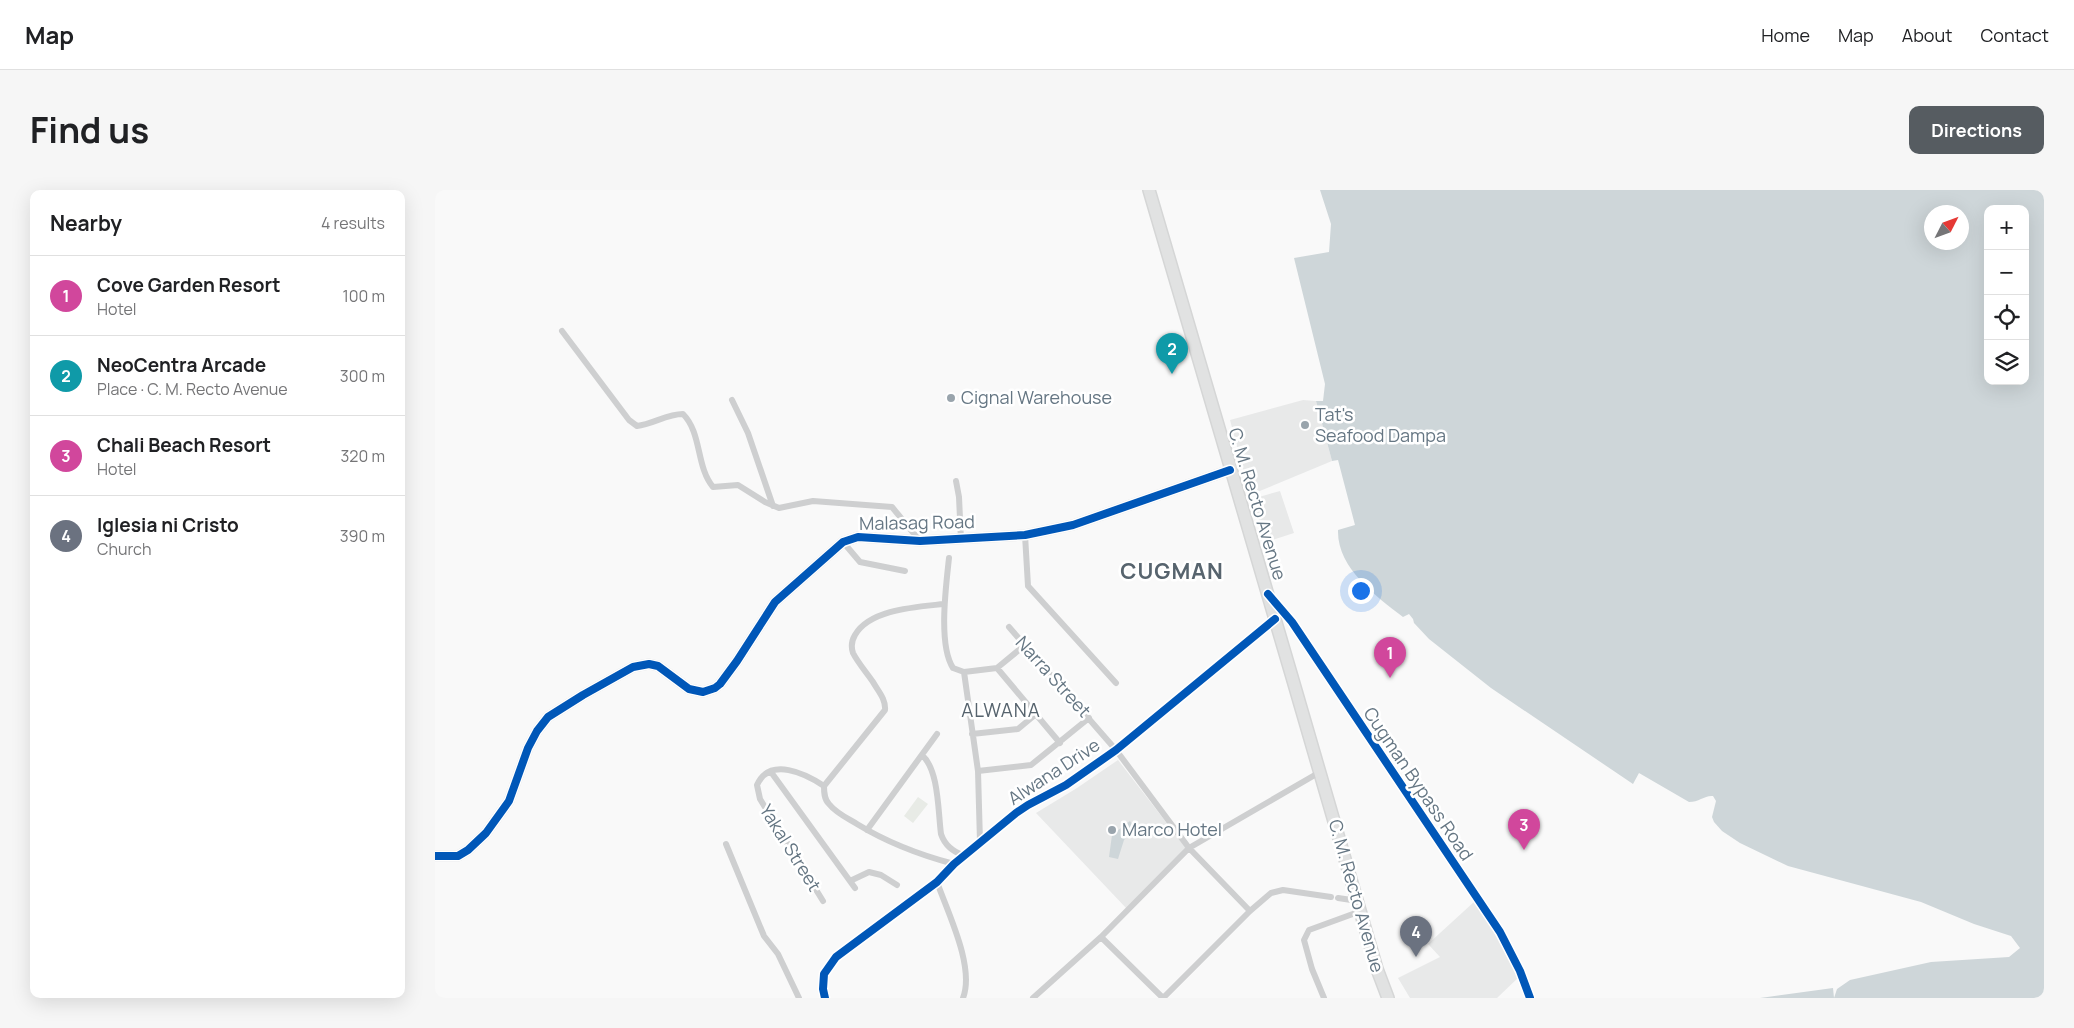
<!DOCTYPE html>
<html lang="en">
<head>
<meta charset="utf-8">
<style>
  body { margin:0; font-family:Manrope,sans-serif; background:#f6f6f6; color:#202124 }
  .controls { position:absolute; right:15px; top:15px; display:grid; overflow:hidden; border-radius:10px; box-shadow:0 5px 20px #0002 }
  .controls button { width:45px; height:45px; display:grid; place-items:center; padding:0; border:0; border-bottom:1px solid #e0e0e0; background:#fff; color:#202124; font:25px sans-serif }
  .compass { position:absolute; left:1489px; top:15px; width:45px; height:45px; border-radius:50%; background:#fff; box-shadow:0 5px 20px #0002; rotate:48deg }
  .you { position:absolute; left:925px; top:400px; width:18px; height:18px; margin:-12px; border:4px solid #fff; border-radius:50%; background:#1a73e8; box-shadow:0 0 0 8px #1a73e833 }
  .badge { display:grid; place-items:center; width:32px; height:32px; border-radius:50%; background:#565c61; color:#fff; font-size:16px; font-weight:700 }
  .pin { position:absolute; translate:-50% -41px; filter:drop-shadow(0 1px 2px #0008) }
  .pin::after { content:''; position:absolute; top:26px; width:18px; height:15px; background:inherit; clip-path:polygon(0 0,100% 0,50% 100%) }
  .list { margin:0; padding:0; list-style:none }
  h2 { display:flex; justify-content:space-between; align-items:center; height:65px; margin:0; padding:0 20px; font-size:21px }
  h2 small { font-size:16px; font-weight:400; color:#757577 }
  .list li { display:grid; grid-template-columns:32px 1fr auto; gap:15px; align-items:center; box-sizing:border-box; height:80px; padding:0 20px; border-top:1px solid #e0e0e0 }
  .list b { display:block; font-size:19px; white-space:nowrap }
  .list p { margin:0; font-size:16px; white-space:nowrap; color:#757577 }
  .list em { font-size:16px; font-style:normal; color:#757577 }
  .icon { flex:none; width:28px; height:28px; fill:none; stroke:currentColor; stroke-width:2; stroke-linecap:round; stroke-linejoin:round }
  .map { position:relative; flex:none; width:1609px; height:808px; overflow:hidden; border-radius:10px }
  header { display:flex; align-items:center; gap:30px; box-sizing:border-box; height:70px; padding:0 25px; background:#fff; border-bottom:1px solid #e0e0e0 }
  header strong { font-size:24px }
  nav { display:flex; gap:28px; margin-inline-start:auto; font-size:18px }
  .intro { display:flex; align-items:center; justify-content:space-between; box-sizing:border-box; height:120px; padding:0 30px }
  h1 { margin:0; font-size:35px }
  .button { padding:12px 22px; border-radius:10px; background:#565c61; color:#fff; font-size:18px; font-weight:700 }
  main { display:flex; gap:30px; padding:0 30px }
  aside { flex:1; background:#fff; border-radius:10px; box-shadow:0 5px 20px #0002 }
  .map>svg:first-child { display:block }
</style>
</head>
<body>
<header>
<strong>Map</strong>
<nav><a>Home</a><a>Map</a><a>About</a><a>Contact</a></nav>
</header>
<div class="intro"><h1>Find us</h1><a class="button">Directions</a></div>
<main>
<aside>
<h2>Nearby<small>4 results</small></h2>
<ul class="list">
<li><span class="badge" style="background:#d1479c">1</span><div><b>Cove Garden Resort</b><p>Hotel</p></div><em>100 m</em></li>
<li><span class="badge" style="background:#0f9aa8">2</span><div><b>NeoCentra Arcade</b><p>Place · C. M. Recto Avenue</p></div><em>300 m</em></li>
<li><span class="badge" style="background:#d1479c">3</span><div><b>Chali Beach Resort</b><p>Hotel</p></div><em>320 m</em></li>
<li><span class="badge" style="background:#6b7280">4</span><div><b>Iglesia ni Cristo</b><p>Church</p></div><em>390 m</em></li>
</ul>
</aside>
<div class="map">
<svg width="1609" height="808" viewBox="0 0 1609 808">
  <rect width="100%" height="100%" fill="#f9f9f9"/>
  <path fill="#e8e9e9" d="M868 210 881 211 897 271 815 305 795 230Z
    M845 301 859 343 831 352 817 309Z
    M683 570 751 658 692 719 601 623 642 598Z
    M1040 711 1085 786 1062 808H975L963 788 1005 767 993 754Z"/>
  <path fill="#e8ebe6" d="M483 607 493 614 478 633 469 626Z"/>
  <path fill="#ced6d9" fill-rule="evenodd" d="M885 0H1609V808H1325L1398 798 1399 808 1402 799 1415 790 1496 772 1574 767 1585 758 1576 746 1539 734 1486 712 1353 676 1305 653 1287 641 1279 632 1277 627 1281 611 1278 606C1270 605 1264 612 1254 612L1204 583 1198 594 1056 498 994 449 979 433 978 429 974 424 968 427C941 406 902 378 903 340L920 335 903 270 897 271 881 211H888L890 194 859 68 894 62 896 34ZM1553 19H1590V191H1553ZM1526 22V52H1496V22Z
    M695 631 700 639 689 650 683 669 674 667 677 645Z"/>
  <g fill="none" stroke-linecap="round" stroke-linejoin="round">
    <g stroke="#d5d6d7" stroke-width="11">
      <path id="secondary" d="M0 666H23L33 660 51 643 74 611 93 558 102 541 113 527 148 505 198 477 214 474 223 476 254 499 268 502 280 498 285 494 302 471 340 412 408 352 423 347 485 351 590 345 638 335 795 280"/>
    </g>
    <g stroke="#d5d6d6" stroke-width="14">
      <path id="highway" d="M714 0C790 260 867 519 942 779L953 808"/>
    </g>
    <path stroke="#cecfd0" stroke-width="6" d="M127 141 194 230 202 236C218 234 232 224 248 224 267 243 261 277 278 297L303 295 330 312 344 318 378 311 457 317 485 351
      M297 210 313 243 338 316
      M521 291 524 307 526 350
      M590 345 593 396 681 493
      M408 352 425 372 470 381
      M514 368C511 396 503 455 518 478L529 482 543 581 545 652
      M836 407 857 432 1065 742 1085 781 1095 808
      M509 414C482 417 435 419 420 445 417 450 416 457 418 463 423 473 432 483 438 492 443 501 451 509 450 520L389 596C389 602 389 609 394 614 401 623 412 628 422 634 453 653 485 665 519 674
      M574 437 681 560 754 658 815 721
      M562 478 625 553
      M529 482 562 478 590 455
      M537 544 583 539 601 524
      M487 565C504 580 503 622 506 644 510 656 518 661 529 666
      M543 581 596 575 654 528
      M336 582 420 698
      M432 640 502 544
      M291 654 329 746 343 764 364 808
      M415 691 434 682 446 685 462 695
      M502 692C513 723 540 777 528 808
      M903 708 923 711
      M388 711 325 609 322 595C335 566 371 584 389 596
      M666 747 728 808
      M390 808 388 799 389 784 401 767 502 692 519 674 581 623 593 615 631 595 681 560 840 429
      M598 808 666 747 754 658 885 582
      M728 808 815 721 836 703 848 700 896 707
      M889 808 877 779 869 750 874 740 926 721"/>
    <use href="#secondary" stroke="#e1e2e2" stroke-width="9"/>
    <use href="#highway" stroke="#e1e2e2" stroke-width="11"/>
    <g stroke="#fff" stroke-width="11">
      <path id="cycleway" d="M833 404 857 432 1065 742 1085 781 1095 808
        M0 666H23L33 660 51 643 74 611 93 558 102 541 113 527 148 505 198 477 214 474 223 476 254 499 268 502 280 498 285 494 302 471 340 412 408 352 423 347 485 351 590 345 638 335 795 280
        M390 808 388 799 389 784 401 767 502 692 519 674 581 623 593 615 631 595 681 560 840 429"/>
    </g>
    <use href="#cycleway" stroke="#0057b8" stroke-width="8"/>
  </g>
  <g fill="#99a4ac" stroke="#fff" stroke-width="2">
    <circle cx="516" cy="208" r="5"/>
    <circle cx="870" cy="235" r="5"/>
    <circle cx="677" cy="640" r="5"/>
  </g>
  <g text-anchor="middle" stroke-width="5" stroke-linejoin="round" paint-order="stroke">
    <g font-size="18" fill="#657683" stroke="#fff" text-anchor="start">
      <text x="526" y="214">Cignal Warehouse</text>
      <text x="880" y="231">Tat's<tspan x="880" dy="21">Seafood Dampa</tspan></text>
      <text x="687" y="646">Marco Hotel</text>
    </g>
    <g font-size="18" fill="#657683" stroke="#fff">
      <text transform="translate(822 314) rotate(73)" y="6">C. M. Recto Avenue</text>
      <text transform="translate(482 333) rotate(-1)" y="6">Malasag Road</text>
      <text transform="translate(618 487) rotate(48)" y="6">Narra Street</text>
      <text transform="translate(619 582) rotate(-33)" y="6">Alwana Drive</text>
      <text transform="translate(983 594) rotate(56)" y="6">Cugman Bypass Road</text>
      <text transform="translate(355 658) rotate(58)" y="6">Yakal Street</text>
      <text transform="translate(921 706) rotate(74)" y="6">C. M. Recto Avenue</text>
    </g>
    <g font-size="19" letter-spacing="1" fill="#57646e" stroke="#fff">
      <text x="566" y="527">ALWANA</text>
    </g>
    <g font-size="22" font-weight="bold" letter-spacing="1" fill="#57646e" stroke="#fff">
      <text x="737" y="389">CUGMAN</text>
    </g>
  </g>
</svg>
<div class="controls">
<button>+</button>
<button>−</button>
<button><svg class="icon" aria-label="locate" viewBox="0 0 24 24"><circle cx="12" cy="12" r="6"/><path d="M12 2v4M12 18v4M2 12h4M18 12h4"/></svg></button>
<button><svg class="icon" aria-label="layers" viewBox="0 0 24 24"><path d="M12 4l9 5-9 5-9-5zM3 14l9 5 9-5"/></svg></button>
</div>
<svg class="compass" viewBox="-18 -18 36 36"><path d="M0-13l5 13h-10z" fill="#e53935"/><path d="M0 13l5-13h-10z" fill="#757577"/></svg>
<div class="you"></div>
<div class="pin badge" style="left:955px;top:488px;background:#d1479c">1</div>
<div class="pin badge" style="left:737px;top:184px;background:#0f9aa8">2</div>
<div class="pin badge" style="left:1089px;top:660px;background:#d1479c">3</div>
<div class="pin badge" style="left:981px;top:767px;background:#6b7280">4</div>
</div>
</main>
</body>
</html>
